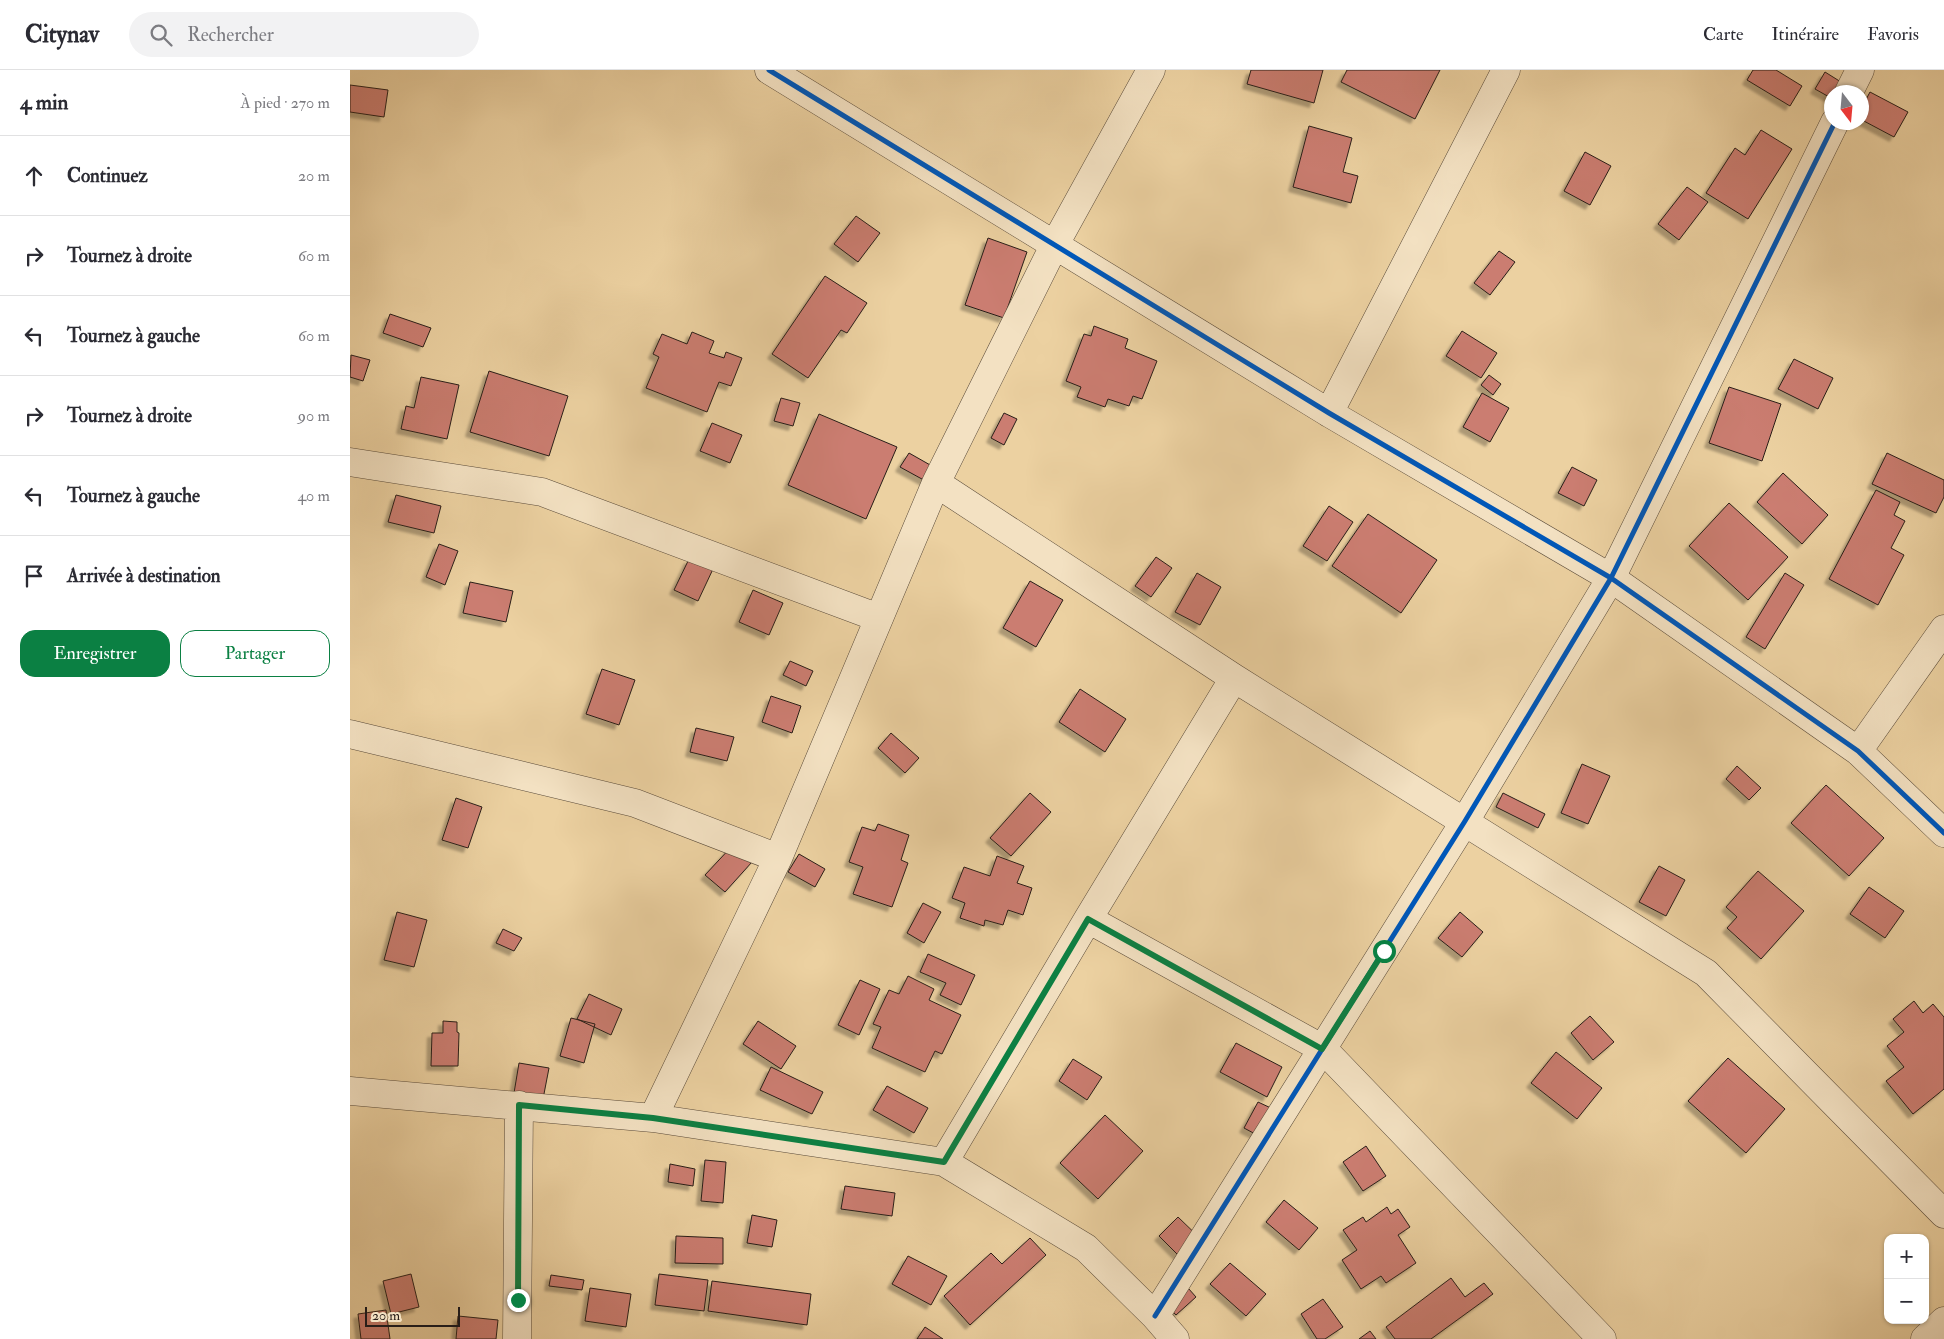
<!DOCTYPE html>
<html lang="fr">
<head>
<meta charset="utf-8">
<style>
  body { margin:0; font-family:"IM FELL Double Pica",serif; background:#f2f2f3; color:#2b2b33 }
  .controls { position:absolute; right:15px; bottom:15px; display:grid; overflow:hidden; border-radius:10px; box-shadow:0 1px 4px #0004 }
  .controls button { width:45px; height:45px; display:grid; place-items:center; padding:0; border:0; border-bottom:1px solid #e1e1e2; background:#fff; color:#2b2b33; font:25px sans-serif }
  .compass { position:absolute; left:1474px; top:15px; width:45px; height:45px; border-radius:50%; background:#fff; box-shadow:0 1px 4px #0004; rotate:164deg }
  .scale { position:absolute; left:15px; bottom:12px; width:95px; box-sizing:border-box; padding-left:5px; border:2px solid #291e18; border-top:0; font-size:14px; line-height:18px; white-space:nowrap; color:#291e18; -webkit-text-stroke:4px #f3e1c2; paint-order:stroke }
  .stop { position:absolute; width:15px; height:15px; margin:-11px; border:4px solid #0b8043; border-radius:50%; background:#fff }
  .stop.end { background:#0b8043; border-color:#fff; box-shadow:0 1px 5px #0008 }
  .list { margin:0; padding:0; list-style:none }
  h2 { display:flex; justify-content:space-between; align-items:center; height:65px; margin:0; padding:0 20px; font-size:21px }
  h2 small { font-size:16px; font-weight:400; color:#7c7c81 }
  .list li { display:grid; grid-template-columns:32px 1fr auto; gap:15px; align-items:center; box-sizing:border-box; height:80px; padding:0 20px; border-top:1px solid #e1e1e2 }
  .list b { display:block; font-size:19px; white-space:nowrap }
  .list em { font-size:16px; font-style:normal; color:#7c7c81 }
  .actions { display:flex; gap:10px; padding:15px 20px }
  .actions a { flex:1; padding:11px 0; border:1px solid #0b8043; border-radius:15px; text-align:center; font-size:18px; color:#0b8043 }
  .actions .main { background:#0b8043; color:#fff }
  .icon { flex:none; width:28px; height:28px; fill:none; stroke:currentColor; stroke-width:2; stroke-linecap:round; stroke-linejoin:round }
  .map { position:relative; flex:none; width:1594px; height:1269px; overflow:hidden }
  header { display:flex; align-items:center; gap:30px; box-sizing:border-box; height:70px; padding:0 25px; background:#fff; border-bottom:1px solid #e1e1e2 }
  header strong { font-size:24px }
  nav { display:flex; gap:28px; margin-inline-start:auto; font-size:18px }
  .search { width:350px; height:45px; background:#f2f2f3; display:flex; align-items:center; gap:12px; box-sizing:border-box; padding:0 18px; border-radius:28px; color:#7c7c81; font-size:19px }
  main { display:flex }
  aside { flex:1; background:#fff }
  .map>svg:first-child { display:block }
</style>
</head>
<body>
<header>
<strong>Citynav</strong>
<div class="search"><svg class="icon" aria-label="search" viewBox="0 0 24 24"><circle cx="10" cy="10" r="6"/><path d="M15 15l6 6"/></svg>Rechercher</div>
<nav><a>Carte</a><a>Itinéraire</a><a>Favoris</a></nav>
</header>
<main>
<aside>
<h2>4 min<small>À pied · 270 m</small></h2>
<ul class="list">
<li><svg class="icon" aria-label="ahead" viewBox="0 0 24 24"><path d="M12 20V5M6 11l6-6 6 6"/></svg><div><b>Continuez</b></div><em>20 m</em></li>
<li><svg class="icon" aria-label="right" viewBox="0 0 24 24"><path d="M7 20v-9h11M14 6l5 5-5 5"/></svg><div><b>Tournez à droite</b></div><em>60 m</em></li>
<li><svg class="icon" aria-label="left" viewBox="0 0 24 24"><path d="M17 20v-9H6M10 6l-5 5 5 5"/></svg><div><b>Tournez à gauche</b></div><em>60 m</em></li>
<li><svg class="icon" aria-label="right" viewBox="0 0 24 24"><path d="M7 20v-9h11M14 6l5 5-5 5"/></svg><div><b>Tournez à droite</b></div><em>90 m</em></li>
<li><svg class="icon" aria-label="left" viewBox="0 0 24 24"><path d="M17 20v-9H6M10 6l-5 5 5 5"/></svg><div><b>Tournez à gauche</b></div><em>40 m</em></li>
<li><svg class="icon" aria-label="arrive" viewBox="0 0 24 24"><path d="M6 21V4h12l-3 4 3 4H6"/></svg><div><b>Arrivée à destination</b></div></li>
</ul>
<div class="actions"><a class="main">Enregistrer</a><a>Partager</a></div>
</aside>
<div class="map">
<svg width="1594" height="1269" viewBox="0 0 1594 1269">
  <defs>
    <filter id="shadow"><feDropShadow dx="-4.5" dy="4.5" stdDeviation="1" flood-color="#0004"/></filter>
  </defs>
  <rect width="100%" height="100%" fill="#ecd1a1"/>
  <filter id="stains"><feTurbulence type="fractalNoise" baseFrequency=".004" numOctaves="4"/><feColorMatrix values="0 0 0 0 .2 0 0 0 0 .09 0 0 0 0 .02 0 0 0 .5 -.17"/></filter>
  <radialGradient id="worn" r=".72"><stop offset=".6" stop-color="#630" stop-opacity="0"/><stop offset="1" stop-color="#630" stop-opacity=".3"/></radialGradient>
  <path fill="#cb7d71" stroke="#291e18" filter="url(#shadow)" d="M901 0H973L964 33 897 14Z
    M997 0H1090L1065 49 991 12Z
    M1403 0H1426L1452 16 1440 36 1397 10Z
    M1475 2 1491 12 1485 22H1482L1481 28 1465 19Z
    M0 15 38 20 34 47 0 42Z
    M1520 22 1558 42 1544 67 1512 50V37Z
    M959 56 1002 68 993 102 1008 106 1001 133 943 117Z
    M1411 60 1442 79 1398 149 1356 123 1385 78 1395 85Z
    M1235 82 1261 96 1240 135 1214 121Z
    M1337 117 1358 132 1329 170 1308 154Z
    M506 146 530 163 508 192 484 174Z
    M638 168 677 182 654 248 615 235Z
    M1149 181 1165 192 1140 225 1124 213Z
    M475 206 517 233 497 263 491 260 458 308 422 284Z
    M40 244 81 258 73 277 33 263Z
    M744 256 778 269 775 278 807 291 792 329 783 326 779 336 758 329 755 337 727 327 731 317 716 311 734 264 741 266Z
    M1112 261 1147 283 1131 308 1096 286Z
    M342 262 364 271 359 283 374 288 376 282 392 288 381 316 369 312 357 342 296 318 309 287 303 284 312 264 337 274Z
    M1 285 20 290 13 311 0 307Z
    M1444 289 1483 308 1468 339 1428 319Z
    M139 301 218 326 199 386 120 362Z
    M1139 305 1151 314 1143 325 1131 315Z
    M71 307 109 315 97 369 51 359 56 336 64 338Z
    M1379 317 1431 334 1412 391 1359 373Z
    M1132 323 1159 338 1140 372 1113 357Z
    M431 328 450 333 443 356 424 351Z
    M654 343 667 349 654 375 641 368Z
    M469 344 547 377 516 449 438 415Z
    M362 353 392 365 380 393 350 381Z
    M559 383 589 400 581 414 550 397Z
    M1537 383 1594 410V427L1586 443 1522 414Z
    M1222 397 1247 410 1234 436 1208 423Z
    M1433 403 1478 445 1452 474 1407 432Z
    M1526 420 1550 432 1544 445 1555 451 1541 478 1554 485 1528 535 1479 509Z
    M46 425 91 436 84 463 38 452Z
    M1379 433 1438 487 1398 530 1339 476Z
    M979 436 1003 452 977 491 953 476Z
    M1018 444 1087 490 1051 543 982 496Z
    M89 474 108 481 95 515 76 507Z
    M806 487 822 498 801 527 785 516Z
    M339 489 363 499 348 531 324 520Z
    M847 503 871 517 850 555 825 542Z
    M1435 503 1454 515 1415 579 1396 567Z
    M680 511 713 530 686 577 653 558Z
    M120 512 163 521 156 552 113 543Z
    M403 520 433 533 419 565 389 552Z
    M440 591 463 601 456 616 433 605Z
    M252 599 285 610 269 655 236 644Z
    M730 619 776 649 755 682 709 652Z
    M421 626 451 636 442 663 412 652Z
    M346 658 384 667 377 691 340 682Z
    M541 663 569 688 555 703 528 678Z
    M1232 694 1260 706 1238 754 1211 743Z
    M1387 696 1411 718 1399 730 1376 709Z
    M1476 715 1534 768 1499 806 1441 753Z
    M680 723 701 742 661 786 640 768Z
    M1153 723 1195 744 1188 758 1146 737Z
    M106 728 132 737 118 778 92 770Z
    M528 754 559 765 551 790 558 793 542 837 503 824 513 797 499 792 512 757 525 761Z
    M383 775 402 792 375 822 355 805Z
    M449 784 475 799 465 817 438 802Z
    M647 786 674 796 667 813 682 818 673 845 658 840 653 855 635 850 634 856 610 848 615 833 602 828 614 797 640 806Z
    M1309 796 1335 810 1316 846 1289 832Z
    M1408 801 1454 841 1411 889 1377 858 1387 847 1376 837Z
    M1519 817 1554 841 1535 868 1500 844Z
    M573 833 591 842 574 873 557 863Z
    M47 842 77 850 64 897 34 890Z
    M1110 842 1133 862 1112 887 1088 868Z
    M153 859 172 868 164 881 146 873Z
    M578 884 625 905 611 935 590 925 596 913 570 902Z
    M558 906 584 919 579 930 611 945 592 984 585 981 575 1002 522 978 531 957 523 954 539 920 549 924Z
    M510 910 530 919 509 965 488 955Z
    M239 924 272 939 261 965 227 949Z
    M1564 931 1573 943 1583 934 1594 947V1019L1563 1044 1536 1011 1554 997 1537 976 1554 962 1543 949Z
    M1240 946 1264 972 1243 990 1221 963Z
    M221 948 245 954 234 993 210 986Z
    M93 951 107 952V962L109 963 108 996H81L82 963H93Z
    M408 951 446 976 431 999 393 974Z
    M886 973 932 997 917 1027 870 1002Z
    M1206 982 1252 1018 1227 1049 1181 1013Z
    M1378 988 1435 1039 1396 1083 1338 1031Z
    M723 989 752 1007 737 1030 709 1011Z
    M169 993 199 998 193 1029 164 1023Z
    M421 997 473 1022 462 1044 410 1020Z
    M537 1016 578 1038 564 1063 523 1040Z
    M908 1032 923 1039 909 1066 894 1058Z
    M755 1045 793 1081 748 1129 710 1093Z
    M1016 1076 1036 1106 1013 1121 993 1092Z
    M355 1090 376 1092 373 1133 351 1131Z
    M320 1094 345 1099 343 1116 318 1112Z
    M495 1116 545 1123 542 1146 491 1139Z
    M934 1130 968 1158 949 1180 916 1152Z
    M1037 1137 1041 1144 1048 1139 1060 1157 1048 1165 1066 1193 1036 1213 1031 1206 1011 1219 992 1190 1007 1180 993 1160 1013 1147 1016 1152Z
    M402 1145 427 1150 422 1177 397 1173Z
    M828 1147 856 1174 836 1193 809 1166Z
    M326 1166 373 1168V1194L325 1193Z
    M680 1168 696 1185 620 1255 594 1226 641 1183 652 1194Z
    M558 1186 597 1206 581 1235 542 1214Z
    M880 1193 916 1224 896 1246 860 1214Z
    M61 1204 69 1237 41 1244 33 1211Z
    M309 1204 358 1210 354 1241 305 1235Z
    M201 1205 234 1210 232 1220 199 1216Z
    M1101 1208 1115 1227 1134 1213 1143 1224 1081 1269H1045L1036 1257Z
    M831 1210 846 1227 826 1245 811 1229Z
    M362 1211 461 1224 457 1255 358 1241Z
    M240 1218 281 1224 276 1257 235 1251Z
    M973 1229 993 1257 975 1269H967L951 1244Z
    M36 1240 40 1269H11L8 1244Z
    M108 1246 148 1250 146 1269H106Z
    M575 1257 593 1269H567Z
    M1020 1261 1026 1269H1009Z"/>
  <g fill="none" stroke-linecap="round" stroke-linejoin="round">
    <g stroke="#5a4b3a" stroke-width="29">
      <path id="minor" d="M419 0 979 343 1261 508 1508 681 1594 763
        M1499 22 1510 0
        M979 343 1156 0
        M0 392 192 422 529 548
        M586 413 884 608 1356 903 1594 1144
        M0 664 285 733 428 788
        M1508 681 1594 559
        M738 849 973 979 1252 1269
        M0 1021 303 1048 594 1092 736 1178 805 1246 825 1269
        M303 1048 428 788 586 413 704 176 801 0
        M594 1092 738 849 884 608
        M805 1246 1115 751 1261 508 1485 52
        M167 1269 169 1035
        M1575 1269 1594 1251"/>
    </g>
    <use href="#minor" stroke="#f3e1c2" stroke-width="28"/>
    <g stroke="#f3e1c2" stroke-width="8">
      <path id="cycleway" d="M419 0 979 343 1261 508 1508 681 1594 763
        M805 1246 1115 751 1261 508 1485 52"/>
    </g>
    <use href="#cycleway" stroke="#0057b8" stroke-width="5"/>
  </g>
  <g fill="none" stroke-linecap="round" stroke-linejoin="round">
    <path stroke="#0b8043" stroke-width="6" d="M168 1230 169 1035 303 1048 594 1092 738 849 972 979 1034 881"/>
  </g>
  <rect width="100%" height="100%" filter="url(#stains)"/>
  <rect width="100%" height="100%" fill="url(#worn)"/>
</svg>
<div class="controls">
<button>+</button>
<button>−</button>
</div>
<svg class="compass" viewBox="-18 -18 36 36"><path d="M0-13l5 13h-10z" fill="#e53935"/><path d="M0 13l5-13h-10z" fill="#7c7c81"/></svg>
<div class="scale">20 m</div>
<div class="stop" style="left:1034px;top:881px"></div>
<div class="stop end" style="left:168px;top:1230px"></div>
</div>
</main>
</body>
</html>
